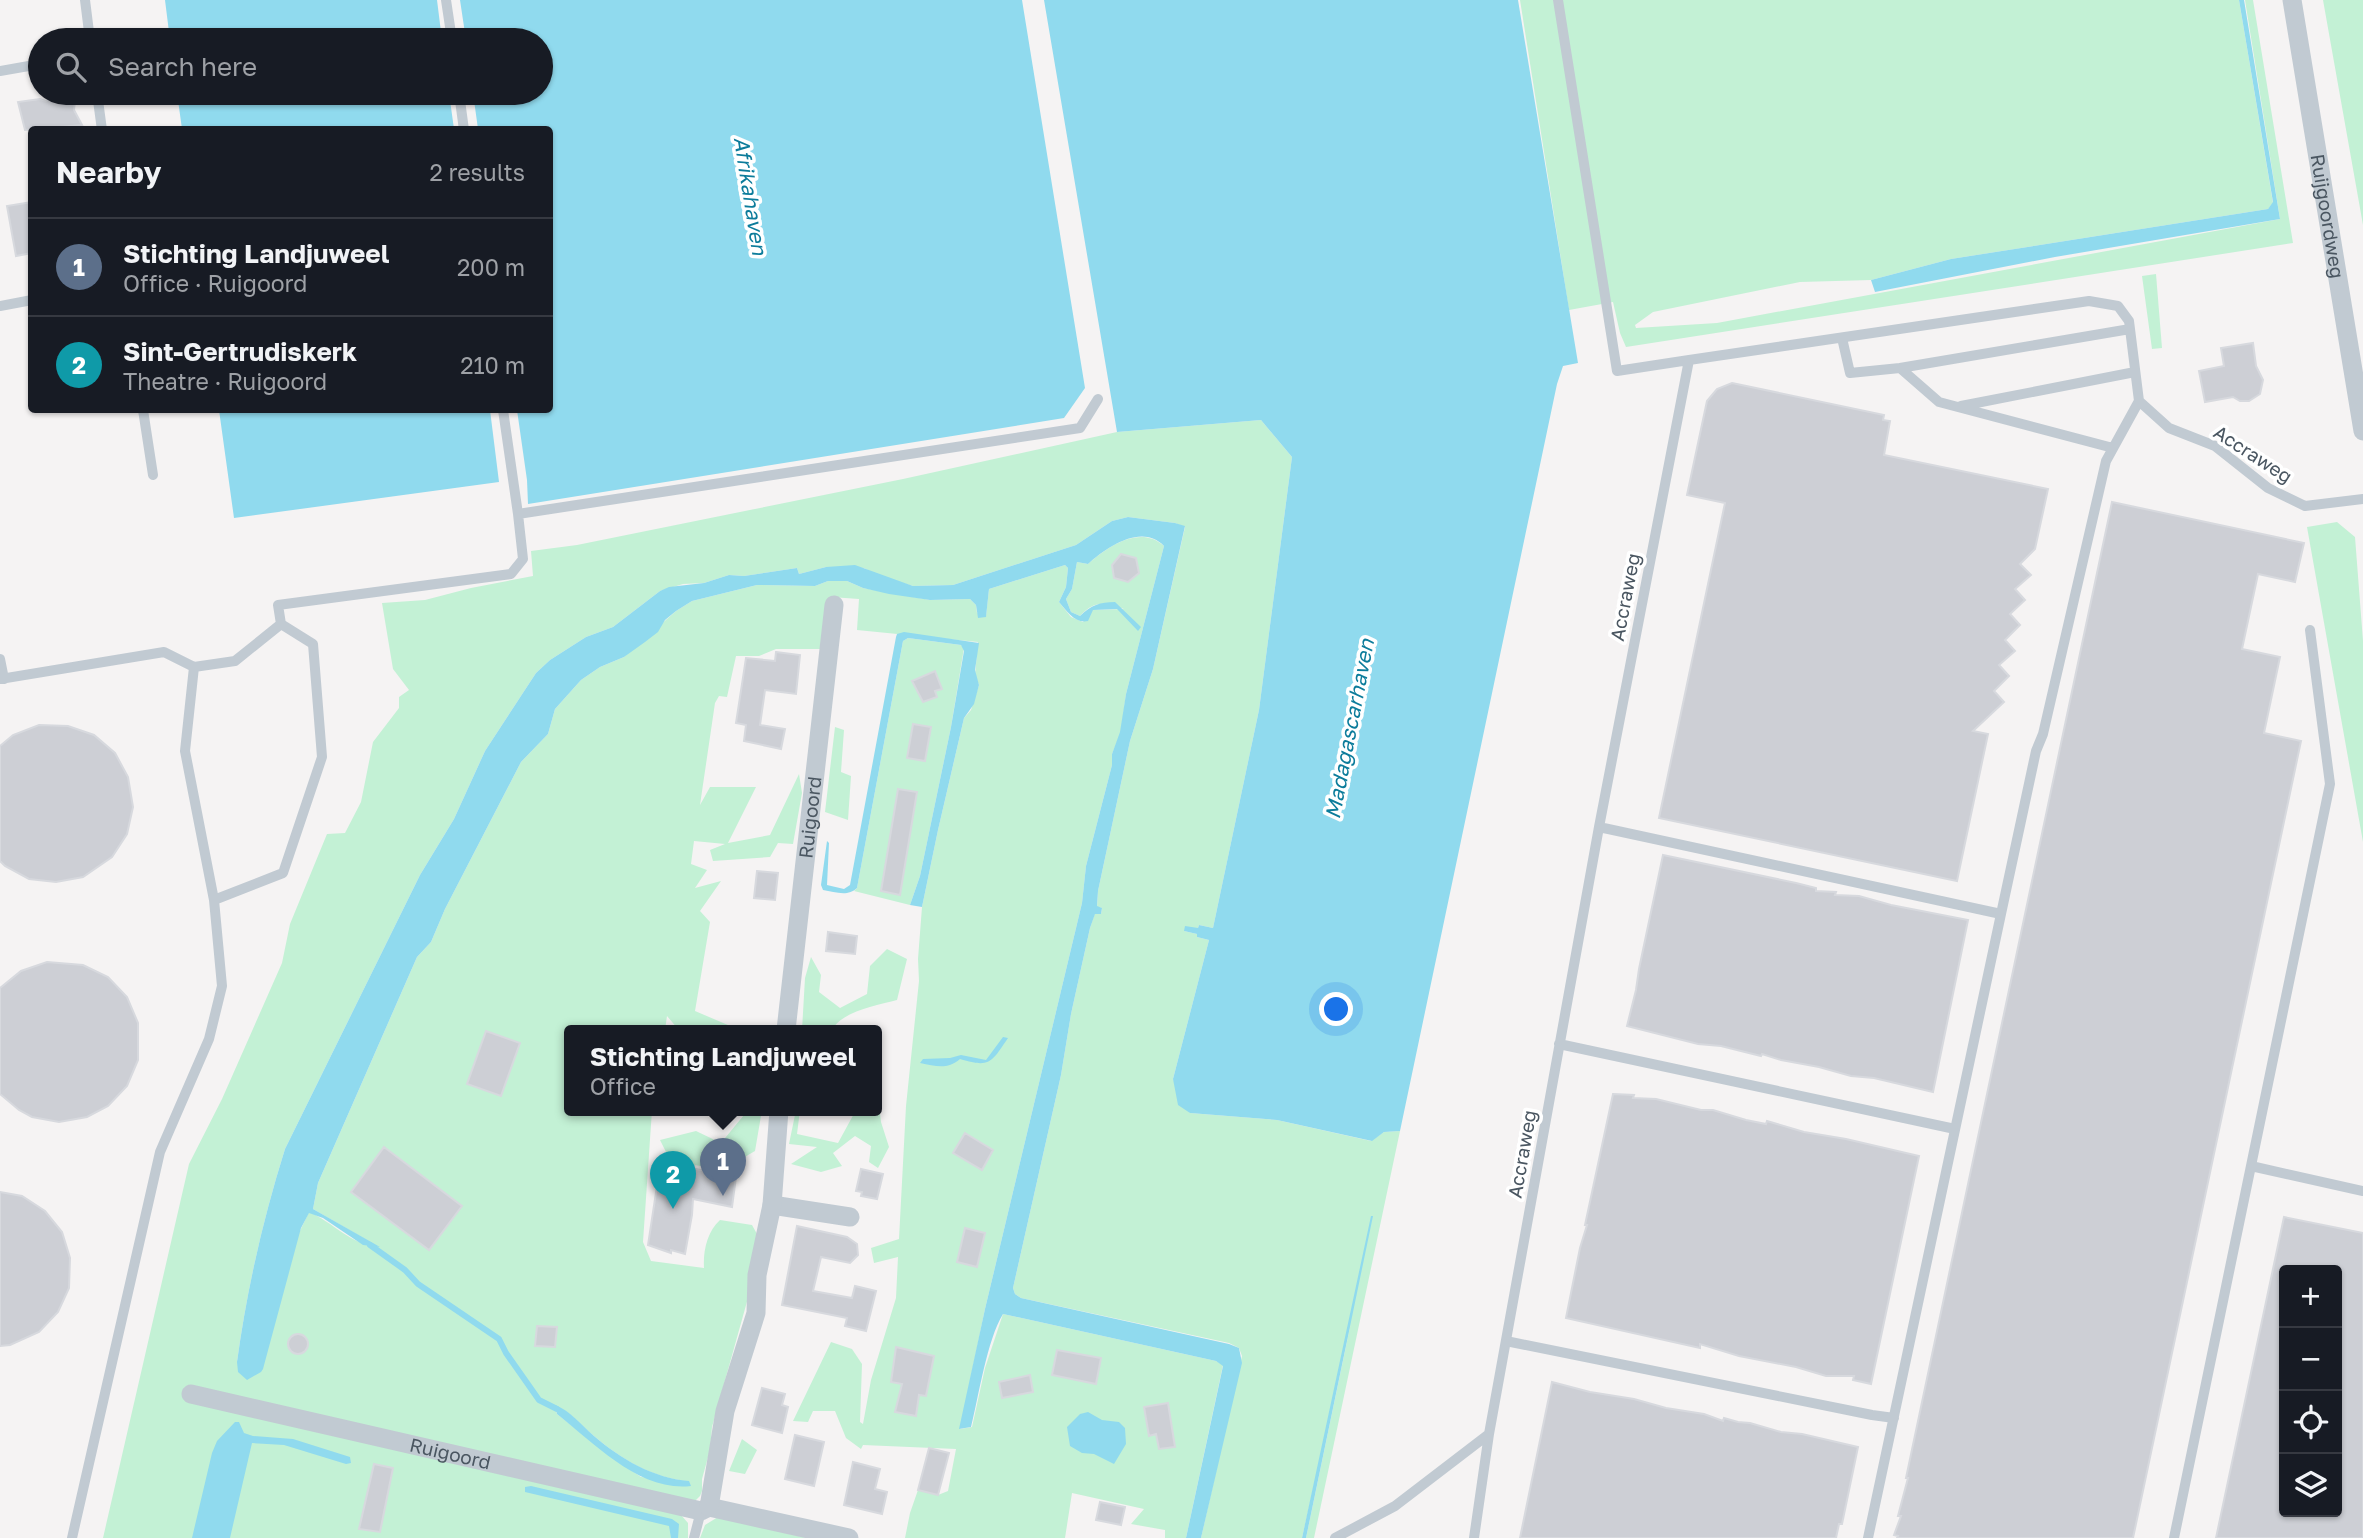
<!DOCTYPE html>
<html lang="en">
<head>
<meta charset="utf-8">
<style>
  body { margin:0; font-family:"Golos Text",sans-serif; background:#242831; color:#f1f3f6 }
  .controls { position:absolute; right:21px; bottom:21px; display:grid; overflow:hidden; border-radius:7px; box-shadow:0 2px 5px #0004 }
  .controls button { width:63px; height:63px; display:grid; place-items:center; padding:0; border:0; border-bottom:2px solid #363941; background:#171b24; color:#f1f3f6; font:35px sans-serif }
  .you { position:absolute; left:1337px; top:1010px; width:24px; height:24px; margin:-18px; border:5px solid #fff; border-radius:50%; background:#1a73e8; box-shadow:0 0 0 10px #1a73e833 }
  .badge { display:grid; place-items:center; width:46px; height:46px; border-radius:50%; background:#1a73e8; color:#fff; font-size:23px; font-weight:700 }
  .pin { position:absolute; translate:-50% -58px; filter:drop-shadow(0 2px 4px #0008) }
  .pin::after { content:''; position:absolute; top:37px; width:24px; height:21px; background:inherit; clip-path:polygon(0 0,100% 0,50% 100%) }
  .popup { position:absolute; left:564px; top:1025px; width:318px; height:91px; box-sizing:border-box; display:grid; place-content:center; border-radius:7px; background:#171b24; filter:drop-shadow(0 2px 5px #0005); font-size:23px; white-space:nowrap; color:#9ea1a6 }
  .popup b { font-size:26px; color:#f1f3f6 }
  .popup::after { content:''; position:absolute; left:50%; top:100%; margin-left:-14px; border:14px solid transparent; border-top-color:#171b24 }
  .list { margin:0; padding:0; list-style:none }
  h2 { display:flex; justify-content:space-between; align-items:center; height:91px; margin:0; padding:0 28px; font-size:30px }
  h2 small { font-size:23px; font-weight:400; color:#9ea1a6 }
  .list li { display:grid; grid-template-columns:46px 1fr auto; gap:21px; align-items:center; box-sizing:border-box; height:98px; padding:0 28px; border-top:2px solid #363941 }
  .list b { display:block; font-size:26px; white-space:nowrap }
  .list p { margin:0; font-size:23px; white-space:nowrap; color:#9ea1a6 }
  .list em { font-size:23px; font-style:normal; color:#9ea1a6 }
  .icon { flex:none; width:38px; height:38px; fill:none; stroke:currentColor; stroke-width:2; stroke-linecap:round; stroke-linejoin:round }
  .map { position:relative; flex:none; width:2363px; height:1538px; overflow:hidden }
  .search { position:absolute; background:#171b24; box-shadow:0 2px 5px #0004; left:28px; top:28px; width:525px; height:77px; display:flex; align-items:center; gap:18px; box-sizing:border-box; padding:0 24px; border-radius:38px; color:#9ea1a6; font-size:26px }
  .panel { position:absolute; background:#171b24; box-shadow:0 2px 5px #0004; left:28px; top:126px; width:525px; height:287px; border-radius:7px }
  .map>svg:first-child { display:block }
</style>
</head>
<body>
<div class="map">
<svg width="2363" height="1538" viewBox="0 0 2363 1538">
  <rect width="100%" height="100%" fill="#f5f3f3"/>
  <path fill="#c3f1d5" fill-rule="evenodd" d="M1520 0H2239L2273 203 2268 209 1951 259 1871 280 1800 282 1653 312 1635 325 1636 328 1717 323 2280 219 2245 0H2253L2293 243 1626 347 1620 333 1613 302 1569 310Z
    M2323 0H2363V225Z
    M2156 274 2162 348 2152 349 2142 276Z
    M1261 420 1292 457 1259 710 1213 928 1199 925 1198 928 1184 931 1197 934V937L1209 940 1173 1079 1190 1113 1277 1120 1371 1141 1384 1132 1400 1131 1314 1538H1306L1351 1322 1302 1538H1201L1242 1356 1239 1348 1229 1343 1021 1298 1015 1294 1013 1288 1061 1075 1071 1014 1090 928 1095 913 1101 914 1102 908 1097 907 1098 891 1130 741 1153 669 1185 527 1175 523 1128 517 1112 521 1076 545 953 585 913 586 879 576 864 568 826 567 799 574 797 568 744 576 729 575 704 583 683 584 660 591 613 627 586 637 550 660 536 673 485 751 454 819 420 875 285 1149C263 1219 247 1289 237 1362L309 1212C333 1222 351 1245 377 1246L313 1209 318 1183 417 957 431 942 445 909 521 762 548 734 555 709 581 680 600 667 624 657 676 611 692 601 757 585 815 586 828 581H847L863 588 930 600 970 599 976 605 977 613 986 616 989 589 1065 565 1068 568 1066 587 1059 602 1071 617 1083 622 1092 610 1124 609C1105 603 1096 599 1080 616L1071 612 1066 599 1072 589 1077 562 1088 564C1107 547 1140 524 1164 546L1126 694 1121 732 1112 754V765L1086 866 1082 903 985 1309 960 1429 972 1427 985 1368 1003 1314 1216 1361 1223 1365 1186 1538H1165V1530L1131 1524 1144 1509 1072 1493 1065 1538H905L910 1513 918 1490 938 1495 948 1491 956 1449 863 1445 861 1449 846 1438 835 1411H813L808 1422 793 1421 831 1342 852 1349 862 1364 860 1422 863 1424 871 1380 896 1298 898 1257 874 1263 871 1248 899 1239 906 1106 919 981 918 959 922 907 938 830 964 718 971 710 979 685 975 675 978 642 857 630 859 599 831 597 823 649H776L759 656H736L727 697 719 696 715 703 700 805 710 787H756L728 843 770 835 799 774 802 793 793 844 778 843 770 857 713 861 710 850 725 844 694 841 691 864 707 870 695 888 721 881 700 911 710 922 695 1011 735 1028 729 1030H682L678 1029 667 1016 665 1030H569V1110H652L643 1242 651 1261 704 1268C703 1251 707 1232 720 1220L752 1225 757 1234 748 1298 712 1427 710 1450 702 1479V1491L700 1496 681 1515 688 1523V1538H103L189 1164 222 1099 282 963 290 924 327 834 345 833 361 802 373 742 399 708V697L409 690 393 669 382 603 425 600 471 588 533 576 531 551 577 545 903 479 1117 432ZM555 1406C572 1412 580 1425 594 1436 621 1459 652 1478 688 1481L641 1477 612 1457 557 1414Z
    M2337 522 2355 537 2363 641V842L2307 527Z
    M908 638 961 645 964 648 951 727 920 876 910 905 854 891 857 888 903 641Z
    M835 727 844 730 841 772 851 776 848 820 825 812Z
    M887 949 907 959 897 1000C878 1005 842 1011 832 1030H802L805 978 811 957 821 975 819 992 840 1008 867 994 870 966Z
    M877 1104 879 1105 881 1122 889 1147 878 1168 869 1162 871 1146 855 1136 833 1153 842 1166 821 1172 791 1164 817 1147 789 1144 796 1110H800L797 1134 838 1143 856 1110H877Z
    M740 1110H762L755 1151 724 1169 671 1162 660 1140 696 1131 721 1143 744 1115Z
    M742 1439 757 1450 745 1474 729 1471Z
    M718 1517 807 1538H700L705 1525Z"/>
  <path fill="#90daee" d="M165 0H437L442 40H170Z
    M460 0H1022L1085 388 1064 418 528 504 527 480 517 410H550V130L478 129 473 93H541V40H466Z
    M1044 0H1518L1578 363 1563 366 1557 384 1400 1131 1384 1132 1372 1141 1277 1120 1190 1113 1178 1105 1173 1079 1209 940 1197 937V934L1184 931 1185 926 1198 928 1199 925 1213 928 1259 710 1292 457 1261 420 1117 432Z
    M2239 0H2244L2280 219 2055 257 1875 292 1871 280 1951 259 2268 209 2273 202Z
    M177 93H449L454 129H182Z
    M219 410H490L499 482 234 518Z
    M1128 517 1175 523 1185 526 1153 669 1130 741 1098 891 1097 906 1102 908 1101 914H1095L1090 928 1071 1014 1061 1075 1013 1288 1015 1294 1021 1298 1229 1344 1239 1348 1242 1363 1201 1538H1186L1223 1366 1216 1361 1003 1314C987 1340 979 1395 971 1427L959 1429 985 1309 1082 903 1086 866 1112 765V754L1120 732 1126 694 1164 546C1142 523 1107 547 1088 564L1077 562 1072 589 1066 599 1071 612 1080 616C1091 605 1100 602 1115 602L1141 627 1138 631 1117 609 1093 610 1088 621C1075 624 1067 611 1059 602L1066 587 1068 568 1065 565 989 589 986 617 978 618 976 605 970 599 930 600 889 594 863 588 847 581H828L815 586 757 585 692 601 676 611 665 620 658 632 645 642 624 657 600 667 581 680 555 709 548 734 521 762 445 909 431 942 417 957 318 1183 313 1209 380 1247 363 1245 323 1218 309 1213 301 1228 263 1369 261 1372 247 1380 238 1372 237 1362C247 1289 263 1219 285 1149L420 875 454 819 485 751 536 673 550 660 586 637 613 627 660 591 669 587 704 583 729 575 744 576 797 568 799 574 826 567 855 565 913 586 953 585 1076 545 1112 521Z
    M904 632 979 643 975 670 979 685 974 704 964 718 938 830 922 907 910 905 920 876 951 727 964 651 961 645 908 638 903 641 857 888C848 897 835 892 823 890L821 885 827 841 829 843 827 885 844 889 850 885 896 637 897 634Z
    M1003 1037 1008 1038C991 1063 990 1068 960 1059 947 1070 936 1066 920 1063L923 1059 950 1058 961 1055 986 1060Z
    M1371 1216H1373L1306 1538H1302Z
    M555 1405C572 1412 580 1424 594 1436 621 1459 653 1478 689 1481L691 1486C640 1492 595 1444 557 1414Z
    M1088 1412 1102 1420 1119 1422 1125 1428 1126 1444 1114 1464 1094 1454 1082 1453 1070 1446 1067 1427 1080 1414Z
    M235 1422H239L244 1433 253 1436 293 1439 350 1457 351 1463 346 1464 284 1445 252 1443 230 1538H192L212 1453 217 1441Z
    M531 1486 672 1519 679 1524 678 1538H671L669 1526 525 1492V1487Z"/>
  <g fill="none" stroke-linecap="round" stroke-linejoin="round">
    <path stroke="#90daee" stroke-width="6" d="M370 1245 405 1270 418 1284 499 1339 506 1353 539 1400 557 1409"/>
  </g>
  <path fill="#cdcfd5" stroke="#d7d9de" stroke-width="2" fill-rule="evenodd" d="M69 93H76L74 110 82 125 25 130 18 102 40 99 46 101 54 95 61 99Z
    M32 202V253L16 256 7 206Z
    M2253 343 2256 366 2263 380 2260 394 2249 401H2240L2233 397 2205 402 2199 371 2224 366 2221 348Z
    M1732 383 1884 415 1883 420 1890 421 1884 455 2048 489 2035 549 2020 564 2031 575 2015 589 2025 600 2010 614 2020 625 2005 640 2015 651 1999 665 2009 676 1994 691 2004 702 1973 731 1988 734 1957 881 1659 818 1725 503 1687 495 1707 401 1717 389Z
    M2112 502 2304 543 2295 582 2258 574 2242 649 2280 657 2264 733 2301 741 2133 1538H1897L1898 1536 1894 1535 1901 1516H1898L1908 1478H1906Z
    M1121 554 1136 558 1139 573 1128 582 1114 578 1112 565Z
    M776 652 800 655 796 694 765 690 760 725 785 729 781 749 744 741 746 725 736 723 746 658 775 661Z
    M935 671 942 689 935 691 937 697 923 702 912 681Z
    M913 724 931 727 925 761 907 758Z
    M39 725 68 726 94 735 115 753 128 777 133 807 127 834 112 857 83 877 56 882 29 879 5 866 0 861V746L13 735Z
    M898 789 917 792 900 895 881 891Z
    M1663 855 1796 883 1816 888V891L1836 892 1835 895 1859 896 1891 905 1968 920 1933 1092 1874 1078 1851 1076 1819 1067 1781 1060 1762 1054 1761 1056 1721 1046 1698 1044 1627 1026 1636 990 1639 969Z
    M757 871 778 873 775 900 754 898Z
    M828 932 857 936 855 954 826 951Z
    M47 962 83 965 108 977 127 997 138 1023V1060L127 1086 108 1106 87 1117 59 1122 32 1117 19 1110 0 1094V988L21 971Z
    M486 1031 520 1043 501 1096 467 1084Z
    M1613 1094 1634 1095 1633 1098 1656 1099 1701 1110H1713L1746 1120 1766 1124 1767 1121 1804 1132 1846 1139 1919 1156 1871 1384 1853 1380 1854 1376H1826L1796 1367 1739 1356 1700 1344V1348L1566 1318 1580 1248 1587 1225H1585Z
    M965 1133 993 1150 982 1170 953 1153Z
    M384 1147 462 1206 429 1250 351 1192Z
    M660 1166 696 1169 736 1177 732 1207 693 1199 692 1215 685 1254 671 1250V1253L648 1245Z
    M861 1169 883 1174 877 1199 861 1196 862 1192 856 1191Z
    M0 1192 22 1196 45 1211 62 1232 70 1258 69 1288 58 1312 39 1332 10 1345 0 1346Z
    M2284 1217 2363 1233V1538H2216ZM2284 1270H2337V1512H2284Z
    M797 1226 847 1237 857 1244 858 1255 850 1263 821 1257 813 1291 852 1298 855 1286 876 1291 866 1331 845 1326 847 1318 782 1305Z
    M965 1228 985 1233 977 1267 957 1262Z
    M537 1326 557 1327 555 1347 535 1346Z
    M288 1344a10 10 0 1 1 20 0a10 10 0 1 1-20 0Z
    M896 1347 934 1356 926 1396 919 1395 916 1416 895 1412 902 1384 891 1382Z
    M1057 1350 1101 1358 1096 1384 1052 1375Z
    M1030 1375 1033 1392 1002 1398 999 1382Z
    M1552 1382 1590 1392 1634 1399 1666 1408 1704 1414 1723 1421 1724 1418 1738 1422 1750 1423 1781 1432 1802 1434 1858 1447 1842 1524H1839L1836 1538H1520Z
    M762 1388 785 1394 782 1405 788 1407 782 1433 752 1425Z
    M1168 1403 1175 1447 1159 1449 1156 1434 1149 1436 1144 1407Z
    M795 1435 824 1442 814 1486 785 1479Z
    M929 1448 949 1453 938 1495 918 1490Z
    M853 1462 880 1469 875 1489 887 1492 882 1514 844 1505Z
    M374 1464 393 1468 380 1532 359 1529Z
    M1100 1502 1125 1507 1121 1525 1096 1520Z"/>
  <g fill="none" stroke-linecap="round" stroke-linejoin="round">
    <path stroke="#c1cad2" stroke-width="10" d="M85 0 90 40
      M446 0 452 40
      M1558 0 1617 371 1689 360
      M0 71 40 64
      M97 93 102 130
      M459 93 464 130
      M0 306 32 300
      M1842 338 1850 373 1900 368 1939 402 2113 448
      M1900 368 2130 329
      M1961 406 2135 372
      M143 410 153 475
      M503 410 518 514 1080 428 1098 399
      M281 624 278 605 511 574 523 559 518 514
      M0 659 4 679
      M194 667 185 751 214 900
      M0 679 164 652 194 667 235 661 281 624 313 644 322 757 283 873 214 900 222 986 209 1039 160 1152 72 1538
      M1599 827 2001 914 1868 1538
      M2001 914 2036 751 2043 734 2106 461 2139 401
      M1559 1044 1955 1129
      M2251 1166 2363 1191
      M1506 1341 1872 1415 1894 1418
      M694 1538 701 1511
      M1335 1538 1395 1506 1489 1434 1599 827 1689 360 2089 301 2118 306 2129 321 2139 401 2169 428 2215 446 2268 488 2305 506 2363 499
      M1474 1538 1489 1434
      M2174 1538 2330 784 2310 630"/>
    <g stroke="#c1cad2" stroke-width="19">
      <path id="s1" d="M2292 0 2363 431"/>
      <path id="s2" d="M786 1030 834 605"/>
      <path d="M772 1205 850 1217"/>
      <path id="s3" d="M191 1394 701 1511 709 1507 849 1538"/>
      <path d="M709 1507 725 1411 756 1313 757 1275 772 1205 779 1110"/>
    </g>
  </g>
  <g text-anchor="middle" stroke-width="7" stroke-linejoin="round" paint-order="stroke">
    <g font-size="19" fill="#4a5661" stroke="#fff">
      <text dy="7" stroke="none"><textPath href="#s1" startOffset="219">Ruijgoordweg</textPath></text>
      <text transform="translate(2253 454) rotate(33)" y="7">Accraweg</text>
      <text transform="translate(1625 597) rotate(-79)" y="7">Accraweg</text>
      <text dy="7" stroke="none"><textPath href="#s2" startOffset="214">Ruigoord</textPath></text>
      <text transform="translate(1522 1154) rotate(-80)" y="7">Accraweg</text>
      <text dy="7" stroke="none"><textPath href="#s3" startOffset="266">Ruigoord</textPath></text>
    </g>
    <g font-size="21" font-style="italic" fill="#0c7c9b" stroke="#fff">
      <text transform="translate(750 196) rotate(81)" y="7">Afrikahaven</text>
      <text transform="translate(1350 729) rotate(-79)" y="7">Madagascarhaven</text>
    </g>
  </g>
</svg>
<div class="controls">
<button>+</button>
<button>−</button>
<button><svg class="icon" aria-label="locate" viewBox="0 0 24 24"><circle cx="12" cy="12" r="6"/><path d="M12 2v4M12 18v4M2 12h4M18 12h4"/></svg></button>
<button><svg class="icon" aria-label="layers" viewBox="0 0 24 24"><path d="M12 4l9 5-9 5-9-5zM3 14l9 5 9-5"/></svg></button>
</div>
<div class="you"></div>
<div class="pin badge" style="left:723px;top:1196px;background:#5c6f8a">1</div>
<div class="popup"><b>Stichting Landjuweel</b>Office</div>
<div class="pin badge" style="left:673px;top:1209px;background:#0f9aa8">2</div>
<div class="search"><svg class="icon" aria-label="search" viewBox="0 0 24 24"><circle cx="10" cy="10" r="6"/><path d="M15 15l6 6"/></svg>Search here</div>
<section class="panel">
<h2>Nearby<small>2 results</small></h2>
<ul class="list">
<li><span class="badge" style="background:#5c6f8a">1</span><div><b>Stichting Landjuweel</b><p>Office · Ruigoord</p></div><em>200 m</em></li>
<li><span class="badge" style="background:#0f9aa8">2</span><div><b>Sint-Gertrudiskerk</b><p>Theatre · Ruigoord</p></div><em>210 m</em></li>
</ul>
</section>
</div>
</body>
</html>
